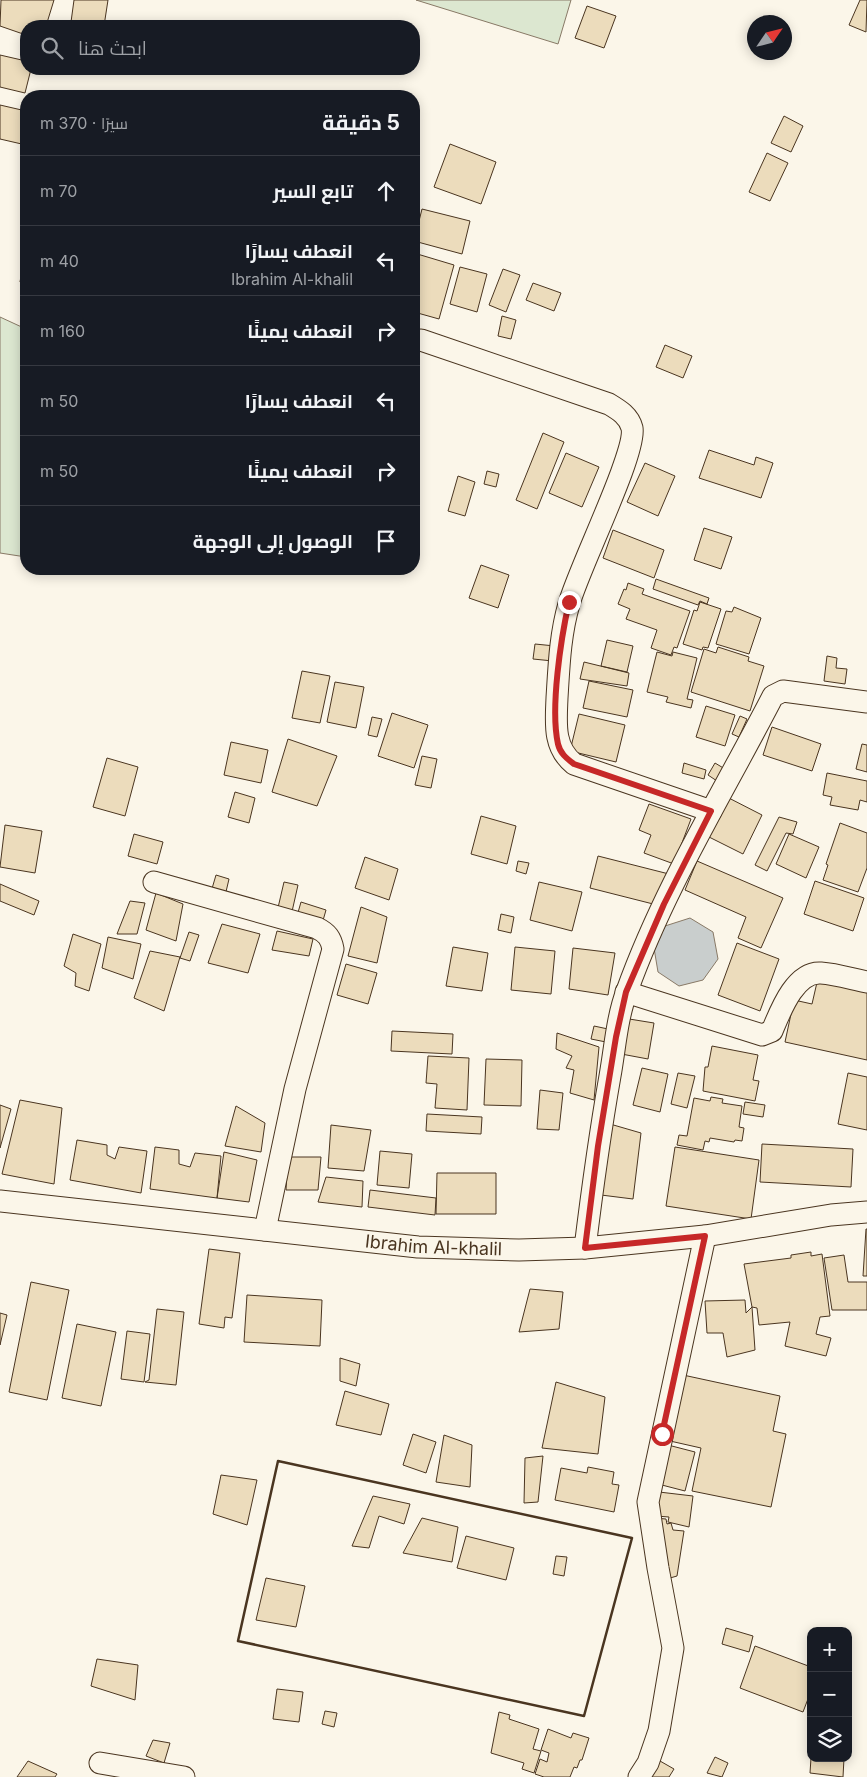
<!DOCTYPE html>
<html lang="ar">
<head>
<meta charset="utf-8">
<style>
  body { margin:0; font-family:Inter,Cairo,sans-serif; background:#242831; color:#f1f3f6; direction:rtl }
  .controls { position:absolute; right:15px; bottom:15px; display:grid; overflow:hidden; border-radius:10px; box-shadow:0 2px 12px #0003 }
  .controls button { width:45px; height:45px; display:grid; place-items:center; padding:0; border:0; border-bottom:1px solid #363941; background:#171b24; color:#f1f3f6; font:25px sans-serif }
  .compass { position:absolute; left:747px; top:15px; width:45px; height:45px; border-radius:50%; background:#171b24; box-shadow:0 2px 12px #0003; rotate:55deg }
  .stop { position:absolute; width:15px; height:15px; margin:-11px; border:4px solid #c62828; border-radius:50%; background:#fff }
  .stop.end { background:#c62828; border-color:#fff; box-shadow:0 1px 5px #0008 }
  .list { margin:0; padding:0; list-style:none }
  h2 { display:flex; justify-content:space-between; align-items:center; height:65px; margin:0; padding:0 20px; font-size:21px }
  h2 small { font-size:16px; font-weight:400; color:#9ea1a6 }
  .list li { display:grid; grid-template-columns:32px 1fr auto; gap:15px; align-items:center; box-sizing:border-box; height:70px; padding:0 20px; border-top:1px solid #363941 }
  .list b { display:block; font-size:19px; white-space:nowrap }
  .list p { margin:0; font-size:16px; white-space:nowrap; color:#9ea1a6 }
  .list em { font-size:16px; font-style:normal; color:#9ea1a6 }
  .icon { flex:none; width:28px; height:28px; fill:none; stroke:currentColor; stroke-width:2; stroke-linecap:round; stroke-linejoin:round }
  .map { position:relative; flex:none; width:867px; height:1777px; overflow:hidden; direction:ltr }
  .search { position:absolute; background:#171b24; box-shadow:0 2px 12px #0003; left:20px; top:20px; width:400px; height:55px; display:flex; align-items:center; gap:12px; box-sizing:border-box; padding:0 18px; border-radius:20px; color:#9ea1a6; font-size:19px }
  .panel { position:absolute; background:#171b24; box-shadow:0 2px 12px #0003; left:20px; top:90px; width:400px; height:485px; border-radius:20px; direction:rtl }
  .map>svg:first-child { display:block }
</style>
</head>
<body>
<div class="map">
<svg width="867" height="1777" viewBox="0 0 867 1777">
  <rect width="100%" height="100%" fill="#fbf6e9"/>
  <path fill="#dce7d0" stroke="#887966" d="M416 0H571L558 44Z
    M0 317 26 329V557L0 553Z"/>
  <path fill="#c9cecd" stroke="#887966" d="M690 918 713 932 718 959 703 980 679 986 658 972 654 948 665 926Z"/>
  <path fill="#ecdcbc" stroke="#4a3520" d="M1 0H54L46 26H26V35L0 26Z
    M74 0H108L104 26 71 22Z
    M860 0H867L866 32 849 25Z
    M587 6 616 16 604 48 575 38Z
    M0 55 26 61V69H31L25 93 0 87Z
    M0 105 26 111V145L0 139Z
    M784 116 803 126 791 152 771 143Z
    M450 144 496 162 481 204 434 187Z
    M767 153 788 163 770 201 749 192Z
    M422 209 470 221 462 254 414 241Z
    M26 248V283L20 282Z
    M414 253 454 265 439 319 414 312Z
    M460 267 487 274 477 312 450 304Z
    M503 269 520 275 506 312 489 305Z
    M533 283 561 293 554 311 526 300Z
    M502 316 516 320 511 339 498 336Z
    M665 345 692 356 683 378 656 367Z
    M543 433 564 442 537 509 516 500Z
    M709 450 754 465 756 457 773 463 761 498 699 478Z
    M566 453 599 467 582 507 549 493Z
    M645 463 675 476 658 516 627 502Z
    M487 471 499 474 496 487 484 484Z
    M458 476 475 482 465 516 448 511Z
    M704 528 732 537 721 569 694 560Z
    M613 530 664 550 654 578 603 558Z
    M481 565 509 575 498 608 469 598Z
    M656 579 709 598 707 604 700 601 698 605 653 589Z
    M628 583 644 589 642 594 690 611 677 648 674 647 671 655 651 648 657 630 626 619 630 609 618 604 624 589 626 590Z
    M700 602 721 609 708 648 703 647 702 650 683 644 694 610 697 611Z
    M734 607 761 618 749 654 716 644 726 611 732 612Z
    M607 640 633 646 627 672 601 666Z
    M535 644 555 646 553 661 533 659Z
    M718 647 749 657 748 661 764 666 750 711 691 692 704 649 716 653Z
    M657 652 672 656 673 652 697 658 687 699 693 700 691 708 666 702 668 697 647 692Z
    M827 656 837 658 836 668 847 669 845 684 824 681Z
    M584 662 629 673 627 686 580 679Z
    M302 671 330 676 320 723 292 718Z
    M589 681 633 690 627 717 583 708Z
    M335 682 364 687 356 728 327 722Z
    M706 706 735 715 725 746 696 737Z
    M392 713 428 725 414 768 378 756Z
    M579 714 625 725 616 762 570 751Z
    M740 716 747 719 739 737 732 734Z
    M372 717 382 719 377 737 368 735Z
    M772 727 821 744 812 771 763 755Z
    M288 739 337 756 317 806 272 792Z
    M231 742 268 750 261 783 224 775Z
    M862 744 867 745V772L856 769Z
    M422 756 437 759 431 788 415 785Z
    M107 758 138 767 125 816 93 807Z
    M684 763 706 770 704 779 682 773Z
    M715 763 725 769 717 781 708 775Z
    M827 773 867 781V802L860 800 858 810 830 805 832 797 823 795Z
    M235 792 255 798 249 823 228 817Z
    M721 794 762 815 743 854 701 833Z
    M649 804 691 819 674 864 644 853 651 835 639 830Z
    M481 816 516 826 507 864 471 854Z
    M779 817 797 822 793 834 786 833 767 871 755 865Z
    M840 823 867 833V868L858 892 823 880 828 865 826 864Z
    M5 825 42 831 35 873 0 867Z
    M134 834 163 842 157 864 128 856Z
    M789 834 819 847 806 878 776 864Z
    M598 856 669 874 661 906 590 888Z
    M365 857 398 869 389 900 355 888Z
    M518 861 529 863 526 874 516 871Z
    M697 861 783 898 761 948 738 938 746 917 685 890Z
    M216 875 229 879 225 896 211 892Z
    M815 881 864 898 853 931 804 914Z
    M284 882 298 885 291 916 277 912Z
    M539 882 582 892 572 931 530 920Z
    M0 884 39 901 34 915 0 901Z
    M156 893 183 904 176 941 146 930Z
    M130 901 145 903 137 934H117Z
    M301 902 326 910 322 924 297 916Z
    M361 907 387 917 377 963 348 956Z
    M501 914 514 917 511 933 498 930Z
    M222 924 260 934 248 973 208 963Z
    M277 931 313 939 309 956 272 950Z
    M189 932 199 935 190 961 180 958Z
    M73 934 101 944 89 991 75 986 76 973 64 966Z
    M108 937 141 944 133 979 102 968Z
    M737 943 779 959 760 1011 718 995Z
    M453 947 488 953 482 991 446 986Z
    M515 947 555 951 551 994 511 990Z
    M573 948 615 953 608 995 569 989Z
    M150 951 180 957 164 1011 134 998Z
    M346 964 377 973 368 1004 337 995Z
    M818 978 867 989V1060L785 1042 794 1000 812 1004Z
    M623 1018 654 1023 648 1059 616 1053Z
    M594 1026 608 1029 606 1042 591 1039Z
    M392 1031 453 1034 452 1054 391 1051Z
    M557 1033 599 1047 594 1100 570 1093 574 1070 566 1068 572 1056 556 1049Z
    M712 1046 758 1055 753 1080 759 1081 755 1101 703 1091 705 1067H708Z
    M428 1056 469 1058 467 1110 435 1108 437 1084 426 1083Z
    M486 1059 522 1060 521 1106 484 1105Z
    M642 1068 668 1074 660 1112 633 1105Z
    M678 1073 695 1076 687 1108 671 1104Z
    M848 1073 867 1077V1130L838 1124Z
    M540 1090 563 1093 559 1130 537 1129Z
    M711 1097 723 1099 722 1103 742 1106 739 1127 744 1128 742 1141 735 1140 734 1142 710 1138 709 1142 705 1141 703 1150 677 1145 679 1135 687 1136 694 1098 710 1101Z
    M20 1100 62 1108 54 1184 2 1174Z
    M745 1102 765 1105 763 1117 743 1114Z
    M0 1105 11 1109 0 1148Z
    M236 1106 265 1123 261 1152 225 1146Z
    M427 1114 482 1117 481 1134 426 1131Z
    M610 1124 641 1133 633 1199 601 1195Z
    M331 1125 371 1130 364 1171 328 1168Z
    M77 1140 107 1145V1155L115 1159 119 1147 147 1151 141 1193 70 1180Z
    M762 1144 853 1149 851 1187 760 1182Z
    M155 1147 179 1150V1164L190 1167 195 1153 221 1156 217 1198 150 1189Z
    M675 1147 759 1160 751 1219 666 1206Z
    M380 1151 412 1154 409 1188 377 1185Z
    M224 1152 257 1160 249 1202 217 1198Z
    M288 1157H321L318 1190H286Z
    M437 1173H496V1214H436Z
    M326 1177 363 1181 362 1207 318 1202Z
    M370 1190 436 1198 435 1215 368 1207Z
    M866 1229H867V1276H863Z
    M209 1249 240 1253 232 1318 225 1317 224 1328 199 1324Z
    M811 1252V1256L822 1254 830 1316 820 1317 816 1334 831 1338 826 1356 785 1346 790 1322 759 1325 757 1308 752 1307 744 1264 791 1258V1255Z
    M844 1255 848 1282H867V1310H832L824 1258Z
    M31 1282 69 1290 47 1400 9 1392Z
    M530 1289 563 1292 559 1329 519 1332Z
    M247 1295 322 1300 320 1346 244 1342Z
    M745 1300 746 1313 752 1307 755 1350 727 1357 723 1333H707L705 1301Z
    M157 1309 184 1312 176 1385 145 1382 149 1380Z
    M0 1313 7 1315 0 1345Z
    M77 1324 116 1332 101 1406 62 1398Z
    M127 1331 150 1334 144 1382 121 1379Z
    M340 1358 360 1364 356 1386 340 1381Z
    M683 1375 780 1396 773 1431 786 1434 771 1507 692 1491 701 1448 670 1441Z
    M556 1382 605 1397 598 1454 542 1448Z
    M345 1391 389 1404 381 1435 336 1425Z
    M413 1434 436 1442 426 1473 403 1465Z
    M444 1435 472 1445 470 1487 436 1482Z
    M668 1445 695 1452 685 1491 658 1484Z
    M543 1456 538 1502 524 1503 525 1458Z
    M588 1467 614 1472 612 1484 619 1485 614 1512 555 1500 561 1468 587 1473Z
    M221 1475 257 1480 247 1525 213 1514Z
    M659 1492 693 1496 689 1527 668 1522 669 1517 656 1516Z
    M373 1496 410 1504 404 1524 379 1516 369 1548 352 1546Z
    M422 1518 458 1527 452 1562 403 1553Z
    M654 1518 666 1519 667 1524 671 1523 673 1530 684 1531 677 1576 663 1580Z
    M466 1536 514 1548 506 1580 457 1568Z
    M556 1556 567 1557 564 1576 553 1574Z
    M266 1578 305 1586 296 1627 256 1620Z
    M726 1628 753 1636 749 1652 722 1644Z
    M755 1646 811 1667V1691L803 1712 740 1688Z
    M97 1659 138 1665 135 1700 91 1686Z
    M277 1689 303 1692 299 1722 273 1719Z
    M325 1711 337 1713 334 1727 322 1724Z
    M499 1712 510 1715 509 1719 539 1729 533 1749 541 1751 534 1773 522 1769 524 1763 491 1753Z
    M548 1729 571 1738 573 1733 589 1738 582 1760H580L577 1768 574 1767 570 1777H544L535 1774 540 1759 547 1762 549 1753 541 1750Z
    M153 1740 170 1743 164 1763 146 1756Z
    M715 1757 728 1763 722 1777 707 1773Z
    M811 1758H844L843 1777 810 1773Z
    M28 1761 57 1774 55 1777H17Z
    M660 1761 674 1769 669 1777H651Z"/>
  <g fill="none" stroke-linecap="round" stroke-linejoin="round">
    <g stroke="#4a3520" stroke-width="23">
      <g id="minor">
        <path d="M421 340 609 404C619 410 629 416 632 428 637 452 578 570 569 604 560 635 559 666 557 698 556 723 553 747 574 764L711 811"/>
        <path d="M154 882 317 928C327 933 331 938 333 949L295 1089 265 1230"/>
        <path d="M626 992 762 1035 772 1031C780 1012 795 971 821 973 836 974 852 979 867 982"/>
        <path id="s1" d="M0 1201 418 1247 519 1250 585 1248 705 1236 831 1215 867 1212"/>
        <path d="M585 1248C592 1191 600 1133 610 1076 615 1048 617 1017 627 991 664 888 723 793 773 696L783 691 867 702"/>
        <path d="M100 1763 184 1777"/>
        <path d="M639 1777 648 1763 659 1731 673 1648 658 1568 648 1502 705 1236"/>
      </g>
    </g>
    <use href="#minor" stroke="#fbf6e9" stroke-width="21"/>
    <path stroke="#4a3520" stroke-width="2.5" d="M278 1461 632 1538 584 1716 238 1641Z"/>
  </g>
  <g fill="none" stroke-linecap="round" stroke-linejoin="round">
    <path stroke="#c62828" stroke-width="6" d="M569 602C561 638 550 708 558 744 560 753 566 758 574 764L711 811 664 904 626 992 616 1037 598 1146 585 1248 705 1236 662 1434"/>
  </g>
  <g text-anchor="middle" stroke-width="4" stroke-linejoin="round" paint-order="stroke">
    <g font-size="18" fill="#4a3520" stroke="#fbf6e9">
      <text dy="6" stroke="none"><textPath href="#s1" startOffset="436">Ibrahim Al-khalil</textPath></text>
    </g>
  </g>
</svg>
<div class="controls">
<button>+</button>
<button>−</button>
<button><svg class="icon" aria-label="layers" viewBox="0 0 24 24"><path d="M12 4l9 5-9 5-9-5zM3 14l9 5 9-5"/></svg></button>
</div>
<svg class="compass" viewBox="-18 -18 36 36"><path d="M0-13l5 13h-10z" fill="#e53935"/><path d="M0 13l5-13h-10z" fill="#9ea1a6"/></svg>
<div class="stop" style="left:662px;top:1434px"></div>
<div class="stop end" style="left:569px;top:602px"></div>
<div class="search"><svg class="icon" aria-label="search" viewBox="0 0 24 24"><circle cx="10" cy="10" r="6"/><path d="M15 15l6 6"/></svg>ابحث هنا</div>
<section class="panel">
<h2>5 دقيقة<small>سيرًا · 370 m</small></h2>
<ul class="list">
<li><svg class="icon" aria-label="ahead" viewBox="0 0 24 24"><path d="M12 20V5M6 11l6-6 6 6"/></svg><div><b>تابع السير</b></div><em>70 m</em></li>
<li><svg class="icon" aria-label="left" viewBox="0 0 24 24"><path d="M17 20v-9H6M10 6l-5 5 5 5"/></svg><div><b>انعطف يسارًا</b><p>Ibrahim Al-khalil</p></div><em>40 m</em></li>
<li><svg class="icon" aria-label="right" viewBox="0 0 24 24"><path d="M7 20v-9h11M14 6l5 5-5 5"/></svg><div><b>انعطف يمينًا</b></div><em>160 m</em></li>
<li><svg class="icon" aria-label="left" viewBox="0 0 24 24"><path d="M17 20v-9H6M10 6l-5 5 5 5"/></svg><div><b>انعطف يسارًا</b></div><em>50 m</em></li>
<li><svg class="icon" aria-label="right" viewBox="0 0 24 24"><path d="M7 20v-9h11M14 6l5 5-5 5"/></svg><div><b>انعطف يمينًا</b></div><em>50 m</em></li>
<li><svg class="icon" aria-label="arrive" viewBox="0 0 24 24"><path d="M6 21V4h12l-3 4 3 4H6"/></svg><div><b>الوصول إلى الوجهة</b></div></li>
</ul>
</section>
</div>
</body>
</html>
